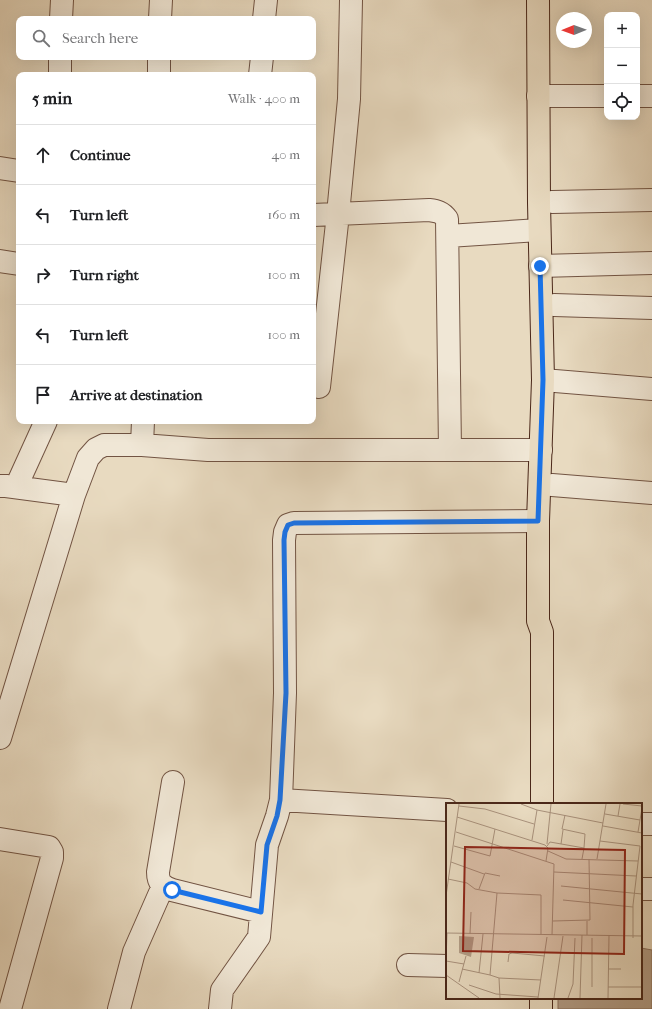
<!DOCTYPE html>
<html lang="en">
<head>
<meta charset="utf-8">
<style>
  body { margin:0; font-family:"IM FELL French Canon",serif; background:#f2f2f2; color:#202124 }
  .controls { position:absolute; right:12px; top:12px; display:grid; overflow:hidden; border-radius:8px; box-shadow:0 4px 16px #0002 }
  .controls button { width:36px; height:36px; display:grid; place-items:center; padding:0; border:0; border-bottom:1px solid #e0e0e0; background:#fff; color:#202124; font:20px sans-serif }
  .compass { position:absolute; left:556px; top:12px; width:36px; height:36px; border-radius:50%; background:#fff; box-shadow:0 4px 16px #0002; rotate:269deg }
  .stop { position:absolute; width:12px; height:12px; margin:-9px; border:3px solid #1a73e8; border-radius:50%; background:#fff }
  .stop.end { background:#1a73e8; border-color:#fff; box-shadow:0 1px 4px #0008 }
  .list { margin:0; padding:0; list-style:none }
  h2 { display:flex; justify-content:space-between; align-items:center; height:52px; margin:0; padding:0 16px; font-size:17px }
  h2 small { font-size:13px; font-weight:400; color:#757577 }
  .list li { display:grid; grid-template-columns:26px 1fr auto; gap:12px; align-items:center; box-sizing:border-box; height:60px; padding:0 16px; border-top:1px solid #e0e0e0 }
  .list b { display:block; font-size:15px; white-space:nowrap }
  .list em { font-size:13px; font-style:normal; color:#757577 }
  .icon { flex:none; width:22px; height:22px; fill:none; stroke:currentColor; stroke-width:2; stroke-linecap:round; stroke-linejoin:round }
  .map { position:relative; flex:none; width:652px; height:1009px; overflow:hidden }
  .search { position:absolute; background:#fff; box-shadow:0 4px 16px #0002; left:16px; top:16px; width:300px; height:44px; display:flex; align-items:center; gap:10px; box-sizing:border-box; padding:0 14px; border-radius:8px; color:#757577; font-size:15px }
  .panel { position:absolute; background:#fff; box-shadow:0 4px 16px #0002; left:16px; top:72px; width:300px; height:352px; border-radius:8px }
  .map>svg:first-child { display:block }
</style>
</head>
<body>
<div class="map">
<svg width="652" height="1009" viewBox="0 0 652 1009">
  <rect width="100%" height="100%" fill="#e8dac0"/>
  <filter id="stains"><feTurbulence type="fractalNoise" baseFrequency=".005" numOctaves="4"/><feColorMatrix values="0 0 0 0 .2 0 0 0 0 .09 0 0 0 0 .02 0 0 0 .5 -.17"/></filter>
  <radialGradient id="worn" r=".72"><stop offset=".6" stop-color="#630" stop-opacity="0"/><stop offset="1" stop-color="#630" stop-opacity=".3"/></radialGradient>
  <path fill="#b29d87" stroke="#886e5b" d="M641 948 652 950V1009H558V998H641Z"/>
  <g fill="none" stroke-linecap="round" stroke-linejoin="round">
    <g stroke="#725443" stroke-width="24">
      <path id="minor" d="M61 19 62 0
        M160 19 161 0
        M264 19 266 0
        M60 75V57
        M159 75V57
        M260 75 262 57
        M538 96H607
        M637 96H652
        M0 168 19 171
        M552 202 652 200
        M313 215 429 210C437 211 442 212 447 219L450 450
        M448 236 539 230
        M0 261 19 264
        M540 266 652 263
        M554 305 652 308
        M543 380 652 389
        M319 387 338 214 349 99 351 0
        M142 445 143 421
        M552 485 652 493
        M0 486H6L74 495
        M16 487 46 421
        M0 738 74 495 88 458 96 449 104 445H142L208 450H541
        M173 782 158 872C158 883 162 886 172 890L261 912
        M281 800 447 810
        M641 824H652
        M0 839 49 847 52 852V858L10 1009
        M641 889H652
        M408 965 447 966
        M119 1009 134 952 163 886
        M220 1009 222 990 259 937 267 845 277 816 281 800 285 693 284 540 285 532 288 525 294 523 538 521"/>
    </g>
    <g stroke="#4a2719" stroke-width="24">
      <path id="major" d="M538 0 539 203 543 380 538 521V621L542 632V804
        M541 1009V998"/>
    </g>
    <use href="#minor" stroke="#f0e7d6" stroke-width="22"/>
    <use href="#major" stroke="#e8dac0" stroke-width="22"/>
  </g>
  <g fill="none" stroke-linecap="round" stroke-linejoin="round">
    <path stroke="#1a73e8" stroke-width="5" d="M172 890 261 912 267 845 277 816 280 800 286 693 284 540 285 532 288 525 294 523 538 521 543 380 540 266"/>
  </g>
  <g transform="translate(446 803)">
    <rect width="196" height="196" fill="#e8dac0"/>
    <path d="M13 133 28 134 25 154 13 150Z" fill="#b29d87"/>
    <path fill="none" stroke="#a9927d" stroke-width="1" d="M75 1 91 7 157 20M177 1 196 3M13 3 39 6 88 21M159 11 194 17M119 12 116 26 139 31 138 45M172 13 174 1M11 14 99 42 102 45 100 58M157 23 196 30M10 29 108 61 106 132M192 29 196 5M86 37 91 7M154 38 194 43 187 102V135M101 41 105 1M115 41 117 27M8 43 44 53 49 26M101 43 104 39 138 45 136 56M102 48 120 56 192 58M151 56 160 1M5 59 38 71M108 69 190 73M2 76 21 80 29 86 51 90 95 92V132M115 83 196 91M33 86 39 70 54 73M0 93 13 1M117 97 187 104M107 118 144 117 143 56M141 118V132M0 130 196 133M24 131 25 109M146 135V184M0 157 1 130M0 158 18 161M62 159 63 151 66 150 99 153M16 166 44 172 51 90M162 166H175M33 170 37 131M0 172 33 195M44 172 53 175 95 177M53 175 54 195M13 179 20 153M23 182 50 191 92 194M162 184H196M92 195 101 134M108 195 117 133M122 195 127 181 129 135M134 195 136 132M162 195 163 133"/>
    <path fill="#8f2418" fill-opacity="0.15" stroke="#8f2418" stroke-width="2" d="M19 44 179 47 178 151 17 148Z"/>
    <rect width="196" height="196" fill="none" stroke="#4a2719" stroke-width="2"/>
  </g>
  <rect width="100%" height="100%" filter="url(#stains)"/>
  <rect width="100%" height="100%" fill="url(#worn)"/>
</svg>
<div class="controls">
<button>+</button>
<button>−</button>
<button><svg class="icon" aria-label="locate" viewBox="0 0 24 24"><circle cx="12" cy="12" r="6"/><path d="M12 2v4M12 18v4M2 12h4M18 12h4"/></svg></button>
</div>
<svg class="compass" viewBox="-18 -18 36 36"><path d="M0-13l5 13h-10z" fill="#e53935"/><path d="M0 13l5-13h-10z" fill="#757577"/></svg>
<div class="stop" style="left:172px;top:890px"></div>
<div class="stop end" style="left:540px;top:266px"></div>
<div class="search"><svg class="icon" aria-label="search" viewBox="0 0 24 24"><circle cx="10" cy="10" r="6"/><path d="M15 15l6 6"/></svg>Search here</div>
<section class="panel">
<h2>5 min<small>Walk · 400 m</small></h2>
<ul class="list">
<li><svg class="icon" aria-label="ahead" viewBox="0 0 24 24"><path d="M12 20V5M6 11l6-6 6 6"/></svg><div><b>Continue</b></div><em>40 m</em></li>
<li><svg class="icon" aria-label="left" viewBox="0 0 24 24"><path d="M17 20v-9H6M10 6l-5 5 5 5"/></svg><div><b>Turn left</b></div><em>160 m</em></li>
<li><svg class="icon" aria-label="right" viewBox="0 0 24 24"><path d="M7 20v-9h11M14 6l5 5-5 5"/></svg><div><b>Turn right</b></div><em>100 m</em></li>
<li><svg class="icon" aria-label="left" viewBox="0 0 24 24"><path d="M17 20v-9H6M10 6l-5 5 5 5"/></svg><div><b>Turn left</b></div><em>100 m</em></li>
<li><svg class="icon" aria-label="arrive" viewBox="0 0 24 24"><path d="M6 21V4h12l-3 4 3 4H6"/></svg><div><b>Arrive at destination</b></div></li>
</ul>
</section>
</div>
</body>
</html>
